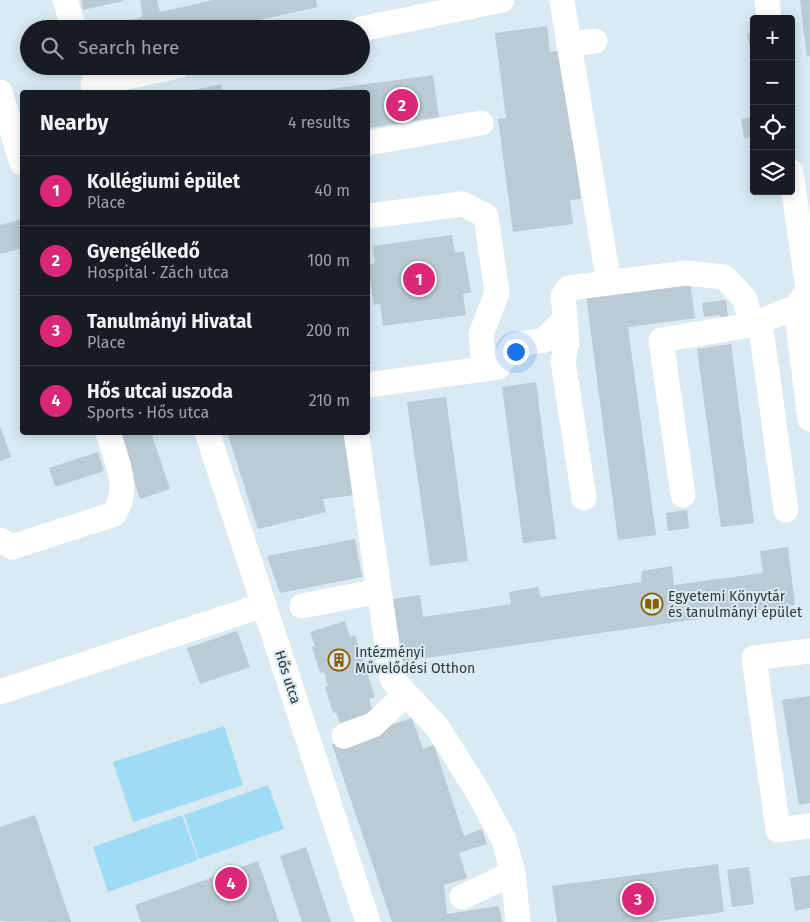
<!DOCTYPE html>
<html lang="en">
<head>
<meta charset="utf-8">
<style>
  body { margin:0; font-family:"Fira Sans",sans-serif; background:#20242c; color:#f1f3f6 }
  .controls { position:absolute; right:15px; top:15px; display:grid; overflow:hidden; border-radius:5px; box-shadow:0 2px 12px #0003 }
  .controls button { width:45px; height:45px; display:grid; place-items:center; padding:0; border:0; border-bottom:1px solid #363941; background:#171b24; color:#f1f3f6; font:25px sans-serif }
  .you { position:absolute; left:515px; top:351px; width:18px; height:18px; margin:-12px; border:4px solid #fff; border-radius:50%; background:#1a73e8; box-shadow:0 0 0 8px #1a73e833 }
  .badge { display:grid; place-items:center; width:32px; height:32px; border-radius:50%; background:#db2777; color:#fff; font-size:16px; font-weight:700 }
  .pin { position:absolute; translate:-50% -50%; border:2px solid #fff; box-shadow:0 1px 5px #0006 }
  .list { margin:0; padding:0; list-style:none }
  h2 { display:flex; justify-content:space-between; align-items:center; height:65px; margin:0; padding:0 20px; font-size:21px }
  h2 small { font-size:16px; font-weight:400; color:#9ea1a6 }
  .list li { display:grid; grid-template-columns:32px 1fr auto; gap:15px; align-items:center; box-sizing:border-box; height:70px; padding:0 20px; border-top:1px solid #363941 }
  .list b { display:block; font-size:19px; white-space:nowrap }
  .list p { margin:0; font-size:16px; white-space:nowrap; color:#9ea1a6 }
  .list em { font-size:16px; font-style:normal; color:#9ea1a6 }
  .icon { flex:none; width:28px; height:28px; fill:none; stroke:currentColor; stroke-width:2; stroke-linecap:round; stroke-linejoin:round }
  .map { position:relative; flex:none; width:810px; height:922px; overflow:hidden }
  .search { position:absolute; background:#171b24; box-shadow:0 2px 12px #0003; left:20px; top:20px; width:350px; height:55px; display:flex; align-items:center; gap:12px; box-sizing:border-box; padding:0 18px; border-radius:28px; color:#9ea1a6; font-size:19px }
  .panel { position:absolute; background:#171b24; box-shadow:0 2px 12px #0003; left:20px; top:90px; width:350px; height:345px; border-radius:5px }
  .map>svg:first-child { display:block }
</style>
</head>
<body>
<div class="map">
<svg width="810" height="922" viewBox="0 0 810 922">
  <rect width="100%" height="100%" fill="#d9eaf2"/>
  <path fill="#9edbf5" d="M224 726 243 785 133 822 113 762Z
    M268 785 284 829 199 859 184 815Z
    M182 815 198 860 108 892 93 847Z"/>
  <path fill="#bacbd3" d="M81 0H123V1L83 10Z
    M140 0H157L160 12 213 0H316L318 7 218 29H92L143 17Z
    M800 0H810V56L807 57Z
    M547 26 550 52 562 50 581 199 570 200 573 224 513 232 498 119 506 118 495 33Z
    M754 32V47L750 48 747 34Z
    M433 75 439 117 368 128V92H324L323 90Z
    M221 84 223 92H185Z
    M754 117V137L744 138 741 119Z
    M22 219V248L0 254V225Z
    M452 235 455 253 464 251 471 292 463 294 466 315 383 326 380 304 374 305 368 265 375 263 373 246Z
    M690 281 695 318 628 327 656 535 618 540 586 295Z
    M726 300 728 317 721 318 720 315 704 317 702 303Z
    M731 344 754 523 721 527 697 349Z
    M536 382 556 539 523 543 502 387Z
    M446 397 468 561 430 566 407 402Z
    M0 426 11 457 0 461Z
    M118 432H151L170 489 140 499Z
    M227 432H344L355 495 323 499 326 512 258 529Z
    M98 452 104 471 55 487 49 468Z
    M687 510 689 528 668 531 666 513Z
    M355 539 362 577 280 593 267 556Z
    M788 547 795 605 398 662 388 600 420 595 423 617 511 604 509 592 538 587 541 597 641 582 642 571 672 566 674 585 763 573 760 551Z
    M345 621 350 637 355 635 375 697 369 699 373 712 340 723 336 712 333 713 325 687 328 686 324 672 320 673 312 647 315 646 310 632Z
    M237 631 250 667 200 684 187 648Z
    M810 696V803L799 805 782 700Z
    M412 718 423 749 434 745 464 836 482 829 487 844 459 853 467 878 444 885 447 914 499 906 502 922H392L332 744Z
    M35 815 71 922 0 921V827Z
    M306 847 331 922H302L280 856Z
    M258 861 279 922H141L135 905Z
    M718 864 724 912 651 922H557L552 886Z
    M749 867 754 904 732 907 727 870Z
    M810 875V908L795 911 790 878Z"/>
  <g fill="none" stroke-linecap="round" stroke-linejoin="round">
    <path stroke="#fff" stroke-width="25" d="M65 0 74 29
      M562 0 569 44
      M767 0 769 19
      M361 29 502 0
      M595 41 569 44 609 283
      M93 84 178 66
      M0 92 22 163
      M368 143 481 123
      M791 172 808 289
      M368 216 463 204 486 216 497 293 481 334 484 369
      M810 310 796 307 810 419
      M760 321 786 510
      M368 385 498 367 514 345 545 340 565 319
      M207 432 368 922
      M356 432 392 679 438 728 478 792 504 840 513 873 518 922
      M683 495 661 340 751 325 796 307 810 289
      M584 498 563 361 567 342 563 296 569 288 686 273 724 277 745 299 751 325
      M0 540 12 547 114 514C131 488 116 460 108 432
      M302 606 379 591
      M810 651 754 658 778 830 810 826
      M0 692 264 605
      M344 736 373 725 406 694
      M462 897 513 873"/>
  </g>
  <defs>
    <g id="library-ring" transform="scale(1.125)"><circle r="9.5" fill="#d9eaf2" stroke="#8a5d00" stroke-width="1.5"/><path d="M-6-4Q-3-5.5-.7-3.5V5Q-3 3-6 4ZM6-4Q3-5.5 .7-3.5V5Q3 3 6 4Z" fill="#8a5d00"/></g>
    <g id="building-ring" transform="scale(1.125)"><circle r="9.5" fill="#d9eaf2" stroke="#8a5d00" stroke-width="1.5"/><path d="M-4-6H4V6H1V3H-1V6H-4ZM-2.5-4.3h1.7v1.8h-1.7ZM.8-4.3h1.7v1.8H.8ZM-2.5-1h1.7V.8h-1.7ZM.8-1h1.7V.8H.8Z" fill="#8a5d00"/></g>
  </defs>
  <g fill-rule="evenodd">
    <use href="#library-ring" x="652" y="604"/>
    <use href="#building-ring" x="339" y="660"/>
  </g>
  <g text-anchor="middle" stroke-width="4" stroke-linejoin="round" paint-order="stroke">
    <g font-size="14" fill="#31383b" stroke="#d9eaf2" text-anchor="start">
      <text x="668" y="601">Egyetemi Könyvtár<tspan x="668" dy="16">és tanulmányi épület</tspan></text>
      <text x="355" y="657">Intézményi<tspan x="355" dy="16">Művelődési Otthon</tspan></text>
    </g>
    <g font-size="14" fill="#31383b" stroke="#d9eaf2">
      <text transform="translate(288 677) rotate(72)" y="5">Hős utca</text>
    </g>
  </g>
</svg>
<div class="controls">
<button>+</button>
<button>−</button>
<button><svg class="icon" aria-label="locate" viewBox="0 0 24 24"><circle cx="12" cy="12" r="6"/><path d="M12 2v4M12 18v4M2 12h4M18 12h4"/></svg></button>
<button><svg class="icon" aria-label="layers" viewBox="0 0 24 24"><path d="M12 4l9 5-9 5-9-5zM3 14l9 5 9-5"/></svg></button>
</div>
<div class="you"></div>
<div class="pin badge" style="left:419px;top:279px">1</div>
<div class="pin badge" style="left:402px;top:105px">2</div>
<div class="pin badge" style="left:638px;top:899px">3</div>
<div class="pin badge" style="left:231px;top:883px">4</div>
<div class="search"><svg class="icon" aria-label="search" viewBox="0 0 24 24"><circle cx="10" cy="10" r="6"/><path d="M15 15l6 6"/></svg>Search here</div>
<section class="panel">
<h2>Nearby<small>4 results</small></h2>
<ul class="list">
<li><span class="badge">1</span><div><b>Kollégiumi épület</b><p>Place</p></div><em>40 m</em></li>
<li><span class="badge">2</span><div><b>Gyengélkedő</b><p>Hospital · Zách utca</p></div><em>100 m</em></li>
<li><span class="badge">3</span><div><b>Tanulmányi Hivatal</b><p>Place</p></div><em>200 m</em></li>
<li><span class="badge">4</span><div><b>Hős utcai uszoda</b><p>Sports · Hős utca</p></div><em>210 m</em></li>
</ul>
</section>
</div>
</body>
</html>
